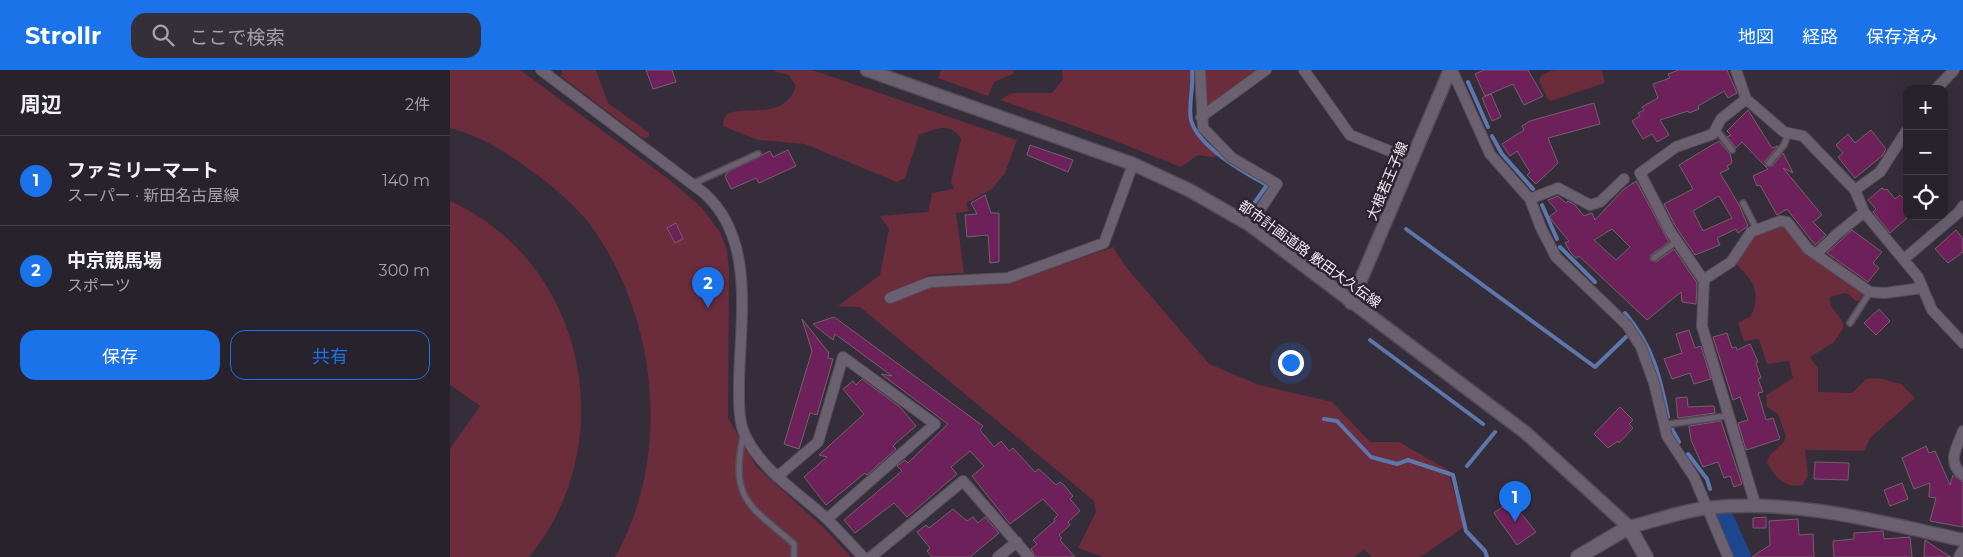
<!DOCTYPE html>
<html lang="ja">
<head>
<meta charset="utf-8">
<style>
  body { margin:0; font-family:Montserrat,"Noto Sans JP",sans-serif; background:#342f38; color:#f1f3f6 }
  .controls { position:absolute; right:15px; top:15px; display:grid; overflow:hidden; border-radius:10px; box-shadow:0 5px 20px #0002 }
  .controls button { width:45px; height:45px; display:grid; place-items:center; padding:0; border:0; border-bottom:1px solid #443f48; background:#28222c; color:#f1f3f6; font:25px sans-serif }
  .you { position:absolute; left:840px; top:292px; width:18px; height:18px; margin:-12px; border:4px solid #fff; border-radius:50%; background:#1a73e8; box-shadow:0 0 0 8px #1a73e833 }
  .badge { display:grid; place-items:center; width:32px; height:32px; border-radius:50%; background:#1a73e8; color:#fff; font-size:16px; font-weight:700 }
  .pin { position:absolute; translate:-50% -41px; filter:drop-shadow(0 1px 2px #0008) }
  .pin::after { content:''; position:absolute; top:26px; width:18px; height:15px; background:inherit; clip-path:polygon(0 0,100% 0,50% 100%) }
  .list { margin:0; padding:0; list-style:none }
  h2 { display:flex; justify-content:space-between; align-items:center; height:65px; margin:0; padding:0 20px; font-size:21px }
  h2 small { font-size:16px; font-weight:400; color:#a5a4a9 }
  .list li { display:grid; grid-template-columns:32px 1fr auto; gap:15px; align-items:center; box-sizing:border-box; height:90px; padding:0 20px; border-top:1px solid #443f48 }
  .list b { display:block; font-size:19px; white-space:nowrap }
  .list p { margin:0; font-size:16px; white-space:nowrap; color:#a5a4a9 }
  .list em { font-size:16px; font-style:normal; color:#a5a4a9 }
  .actions { display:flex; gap:10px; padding:15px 20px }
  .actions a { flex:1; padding:11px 0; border:1px solid #1a73e8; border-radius:15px; text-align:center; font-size:18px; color:#1a73e8 }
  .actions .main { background:#1a73e8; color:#fff }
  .icon { flex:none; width:28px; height:28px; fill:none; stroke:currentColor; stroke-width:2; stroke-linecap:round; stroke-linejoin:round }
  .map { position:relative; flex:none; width:1513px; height:487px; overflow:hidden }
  header { display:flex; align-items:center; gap:30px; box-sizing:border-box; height:70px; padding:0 25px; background:#1a73e8; color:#fff }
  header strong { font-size:24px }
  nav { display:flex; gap:28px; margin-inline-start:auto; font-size:18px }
  .search { width:350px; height:45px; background:#342f38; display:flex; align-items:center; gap:12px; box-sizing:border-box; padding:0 18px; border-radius:15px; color:#a5a4a9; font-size:19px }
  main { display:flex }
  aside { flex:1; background:#28222c }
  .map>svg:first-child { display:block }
</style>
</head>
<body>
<header>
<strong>Strollr</strong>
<div class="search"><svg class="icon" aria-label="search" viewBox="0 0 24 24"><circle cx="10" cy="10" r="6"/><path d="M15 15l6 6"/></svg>ここで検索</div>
<nav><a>地図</a><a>経路</a><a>保存済み</a></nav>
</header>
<main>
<aside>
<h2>周辺<small>2件</small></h2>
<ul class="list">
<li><span class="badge">1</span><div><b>ファミリーマート</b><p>スーパー · 新田名古屋線</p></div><em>140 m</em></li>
<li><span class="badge">2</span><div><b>中京競馬場</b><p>スポーツ</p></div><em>300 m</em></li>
</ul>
<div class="actions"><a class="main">保存</a><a>共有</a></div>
</aside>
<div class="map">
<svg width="1513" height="487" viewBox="0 0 1513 487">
  <rect width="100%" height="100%" fill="#362d3b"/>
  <path fill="#6b2c3c" d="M0 0H70L221 111 252 138 270 162 277 180 279 200 278 348 306 396 375 459 401 487H165C222 387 208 248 141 156 126 136 104 117 83 102 58 83 31 66 0 58Z
    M112 0H146L158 33 199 63V66L194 69 111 6Z
    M325 0H362L567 70 555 103 542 119 516 133 519 141 506 143 514 203 478 205 467 215 436 225 438 231 479 217 557 214 663 177 676 197 759 294 809 315 882 332 920 372H949L998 400 1014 457 970 487H922L914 479 904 487H653L628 478 646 442 644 431 410 237 388 236 430 205 439 159 430 146 478 142 482 123 504 119 501 112 511 69C501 51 484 59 469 65L455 108 447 112 355 74 308 70 273 56C271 24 332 60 346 16L339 5 326 2Z
    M491 0H564L563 4 544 12 538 26 488 8Z
    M612 0H741L740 50 745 62 768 85 762 87 748 85 731 97 650 65 550 30 562 23H602L613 9Z
    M755 0H808L760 35 756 31Z
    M1104 0H1152L1155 13 1101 31 1097 28 1089 9 1092 5Z
    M0 131C136 192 173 373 79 487H0V379L30 336 0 315Z
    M1326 154 1337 156 1358 184 1413 223 1409 231H1405L1400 225 1395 223 1380 227C1378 239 1392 245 1394 257L1384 272 1360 287 1368 298V322L1402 323 1416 309 1428 308 1451 314 1465 328 1420 368 1414 381 1355 380 1358 405 1353 415C1334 419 1325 407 1317 392L1319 386 1334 372 1336 366 1328 344 1317 337 1316 325 1343 308 1339 291 1317 294 1309 269 1294 271 1288 253 1301 246C1312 222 1303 210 1285 193L1302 165Z"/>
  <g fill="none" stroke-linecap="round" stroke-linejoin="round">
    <path stroke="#5c77ac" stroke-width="4" d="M742 0C744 16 738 35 741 50 748 77 795 103 817 115L800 139
      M1018 12 1038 57
      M1042 66 1052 84 1083 119
      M1092 135 1107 169
      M956 159 1145 297 1177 266
      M1110 177 1145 212
      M1175 243C1203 276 1210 306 1218 347
      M920 270 1033 354
      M874 349 887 351 921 387 947 394 958 390 1003 405 1016 461 1035 481 1037 487
      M1222 359 1229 372
      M1238 384 1257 409 1260 419
      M1017 396 1045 362"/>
    <path stroke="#1d468e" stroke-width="24" d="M1273 452 1289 487"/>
  </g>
  <path fill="#6d2059" stroke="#73616c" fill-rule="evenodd" d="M196 0H222L226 12 203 19Z
    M1034 0H1078L1093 26 1074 35 1063 14 1035 26 1025 4Z
    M1229 0H1277L1287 23 1278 28 1274 21 1248 36 1249 39 1239 43 1238 41 1210 50 1219 65 1207 72 1202 64 1193 69 1182 51 1190 46 1188 43 1194 40 1192 37 1208 28 1203 14 1220 8 1218 4Z
    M1041 24 1051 47 1042 51 1032 28Z
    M1144 33 1150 54 1098 68 1108 93 1086 114 1077 105 1080 102 1067 81 1060 86 1052 74 1074 60 1072 56 1080 51Z
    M1298 40 1322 78 1328 76 1315 91 1316 96H1322L1333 83 1343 103 1333 98 1372 145 1363 152 1376 165 1365 175 1337 139 1327 145 1310 115 1307 116 1303 106 1318 99 1292 72 1286 78 1277 67 1281 65 1277 61Z
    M1421 60 1436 79 1432 86 1405 108 1388 87 1393 83 1386 75 1398 64 1405 73Z
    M1269 71 1280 84 1282 91 1281 94 1277 96 1279 99 1270 103 1289 135 1298 156 1288 163 1286 159 1267 168 1270 175 1245 185 1226 157 1214 134 1243 119 1229 95ZM1269 126 1282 148 1253 161 1243 141Z
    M580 75 623 90 618 102 577 85Z
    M338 80 346 96 309 113 306 108 281 119 275 106 278 102 320 81 323 87Z
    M1186 111 1219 172 1201 185 1200 190 1206 192 1224 179 1247 213 1246 234 1232 232 1231 222 1197 250 1129 186 1126 188 1121 183 1115 173 1119 171 1099 147 1107 141 1098 130 1108 126 1116 133 1118 131 1125 135 1134 146 1142 143 1145 150 1173 120ZM1162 159 1180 177 1166 190 1144 170Z
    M1432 118 1435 120 1437 119 1445 129 1450 125 1457 132V148L1440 163 1423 142 1426 139 1418 130Z
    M535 125 541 143H549V192L540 193 538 165 517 167 515 145 527 144 521 133Z
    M226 153 233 169 225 173 217 158Z
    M1402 160 1432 182 1423 193 1429 198 1418 212 1377 183Z
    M1506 160 1513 169V182L1498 193 1485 179Z
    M1429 239 1440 251 1426 265 1414 253Z
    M384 247 533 356 530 360 544 377 551 371 559 381 563 378 585 402 589 399 606 415 610 412 614 415 623 426 620 429 630 441 618 452 620 455 609 465 612 468 610 470 625 487H586L581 479 587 474 583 470 605 451 604 449 608 445 593 429 560 454 522 406 534 396 520 381 501 397 507 404 457 447 444 433 405 463 394 450 452 401 447 396 455 390 458 393 498 354 431 304 442 306 385 264 383 270 363 254Z
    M352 249 379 283 378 288 383 289 367 345 360 343 349 379 334 374 362 281Z
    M1239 260 1245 278 1251 276 1261 309 1244 314 1240 303 1222 309 1214 289 1232 283 1226 264Z
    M1277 263 1282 278 1286 277 1287 280 1300 274 1308 292 1306 293 1311 308 1308 309 1313 322 1308 323 1316 350 1323 348 1330 369 1296 380 1288 353 1298 350 1290 327 1283 330 1263 267Z
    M412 309 450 337 466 356 446 373 443 376 446 379 417 405 415 403 376 435 354 407 377 387 369 385 414 344 393 319 403 311 406 315Z
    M1237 327 1238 337 1264 336 1265 343 1228 348 1226 328Z
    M1170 337 1183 350 1179 354 1183 358 1169 373 1168 371 1158 378 1144 364Z
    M1271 351 1292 414 1284 417 1280 406 1274 408 1268 392 1253 397 1241 370 1239 356Z
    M1476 376 1479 383 1485 381 1500 415 1503 405 1513 412V457L1480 451 1486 428 1479 427 1480 413 1464 419 1452 388Z
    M1365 392 1399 393 1398 410 1364 409Z
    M1452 413 1458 429 1440 436 1434 420Z
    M1061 431 1086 462 1067 475 1044 443Z
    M503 439 517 451 523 447 528 453 535 447 549 463 520 487H482L477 481 480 478 467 462 476 455 479 458Z
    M1316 447V458H1303V448Z
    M1348 449 1349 465 1363 464 1364 487H1302L1320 475 1319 451Z
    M1433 461 1434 469 1460 467 1462 487H1384L1383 471 1404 469V463Z
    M1475 470 1488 479 1501 487H1474Z"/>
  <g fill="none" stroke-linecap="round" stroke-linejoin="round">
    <g stroke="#554c58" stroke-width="8">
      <path id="service" d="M1265 58 1282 80
        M1319 93 1334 75 1339 63
        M242 114 308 84
        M1293 133 1307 160
        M1204 188 1227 171
        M1400 253 1420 222
        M1213 355 1277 346
        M293 366C280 430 299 435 344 474V487"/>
    </g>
    <g stroke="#554c58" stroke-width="12">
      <path id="minor" d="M91 0 254 123C306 169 290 250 289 313 289 328 288 351 295 365 312 401 348 422 376 448 389 461 401 474 413 487
        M750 0 753 58 782 88 827 114 800 155
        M854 0 900 65 962 90
        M1002 0 1040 84 1080 129 1091 158 1106 187 1177 255 1191 277 1204 313 1217 366 1244 407 1278 487
        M1286 0 1296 29 1334 62 1353 66 1405 120
        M1486 19 1504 0
        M1296 29 1271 49 1263 64 1226 77 1190 103 1220 161 1254 211 1252 256 1306 437
        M751 47 816 0
        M1457 60 1430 102 1405 120 1414 142 1468 207 1482 240 1513 273
        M1080 129 1108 118 1140 135 1150 132 1174 109
        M1366 184 1386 165 1414 142
        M1454 189 1508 143 1513 136
        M1253 210 1281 192 1301 162 1330 151 1337 152 1358 179 1420 222 1435 223 1472 218
        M440 228 480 212 558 208 654 173 683 94
        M1513 361C1507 377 1496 392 1513 405
        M327 407 368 372 393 287 485 354 377 449
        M421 487 513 411 579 487
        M548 487 567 472
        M1509 487 1513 480"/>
    </g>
    <g stroke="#554c58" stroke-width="15">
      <path id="tertiary" d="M417 0 683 94 739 120 800 155 1076 363 1179 457C1205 451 1231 441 1257 438 1343 428 1430 452 1513 470
        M901 233 1000 0"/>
    </g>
    <g stroke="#554c58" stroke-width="16">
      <path id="secondary" d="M1128 487 1179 457 1196 487"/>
    </g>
    <use href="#service" stroke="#6a6070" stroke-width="5"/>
    <use href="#minor" stroke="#6a6070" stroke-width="10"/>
    <use href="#tertiary" stroke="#6a6070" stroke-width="12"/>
    <use href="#secondary" stroke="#6a6070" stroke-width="14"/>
  </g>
  <g text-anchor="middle" stroke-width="5" stroke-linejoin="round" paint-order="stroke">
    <g font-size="14" fill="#f0eaf3" stroke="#2c2331">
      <text transform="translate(937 111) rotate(-67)" y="5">大根若王子線</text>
      <text transform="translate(860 184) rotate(36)" y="5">都市計画道路 敷田大久伝線</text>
    </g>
  </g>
</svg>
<div class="controls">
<button>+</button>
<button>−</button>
<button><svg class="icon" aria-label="locate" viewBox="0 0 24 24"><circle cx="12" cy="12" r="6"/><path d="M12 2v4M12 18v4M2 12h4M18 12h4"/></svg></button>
</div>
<div class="you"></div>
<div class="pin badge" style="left:1065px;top:452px">1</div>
<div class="pin badge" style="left:258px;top:238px">2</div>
</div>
</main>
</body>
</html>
